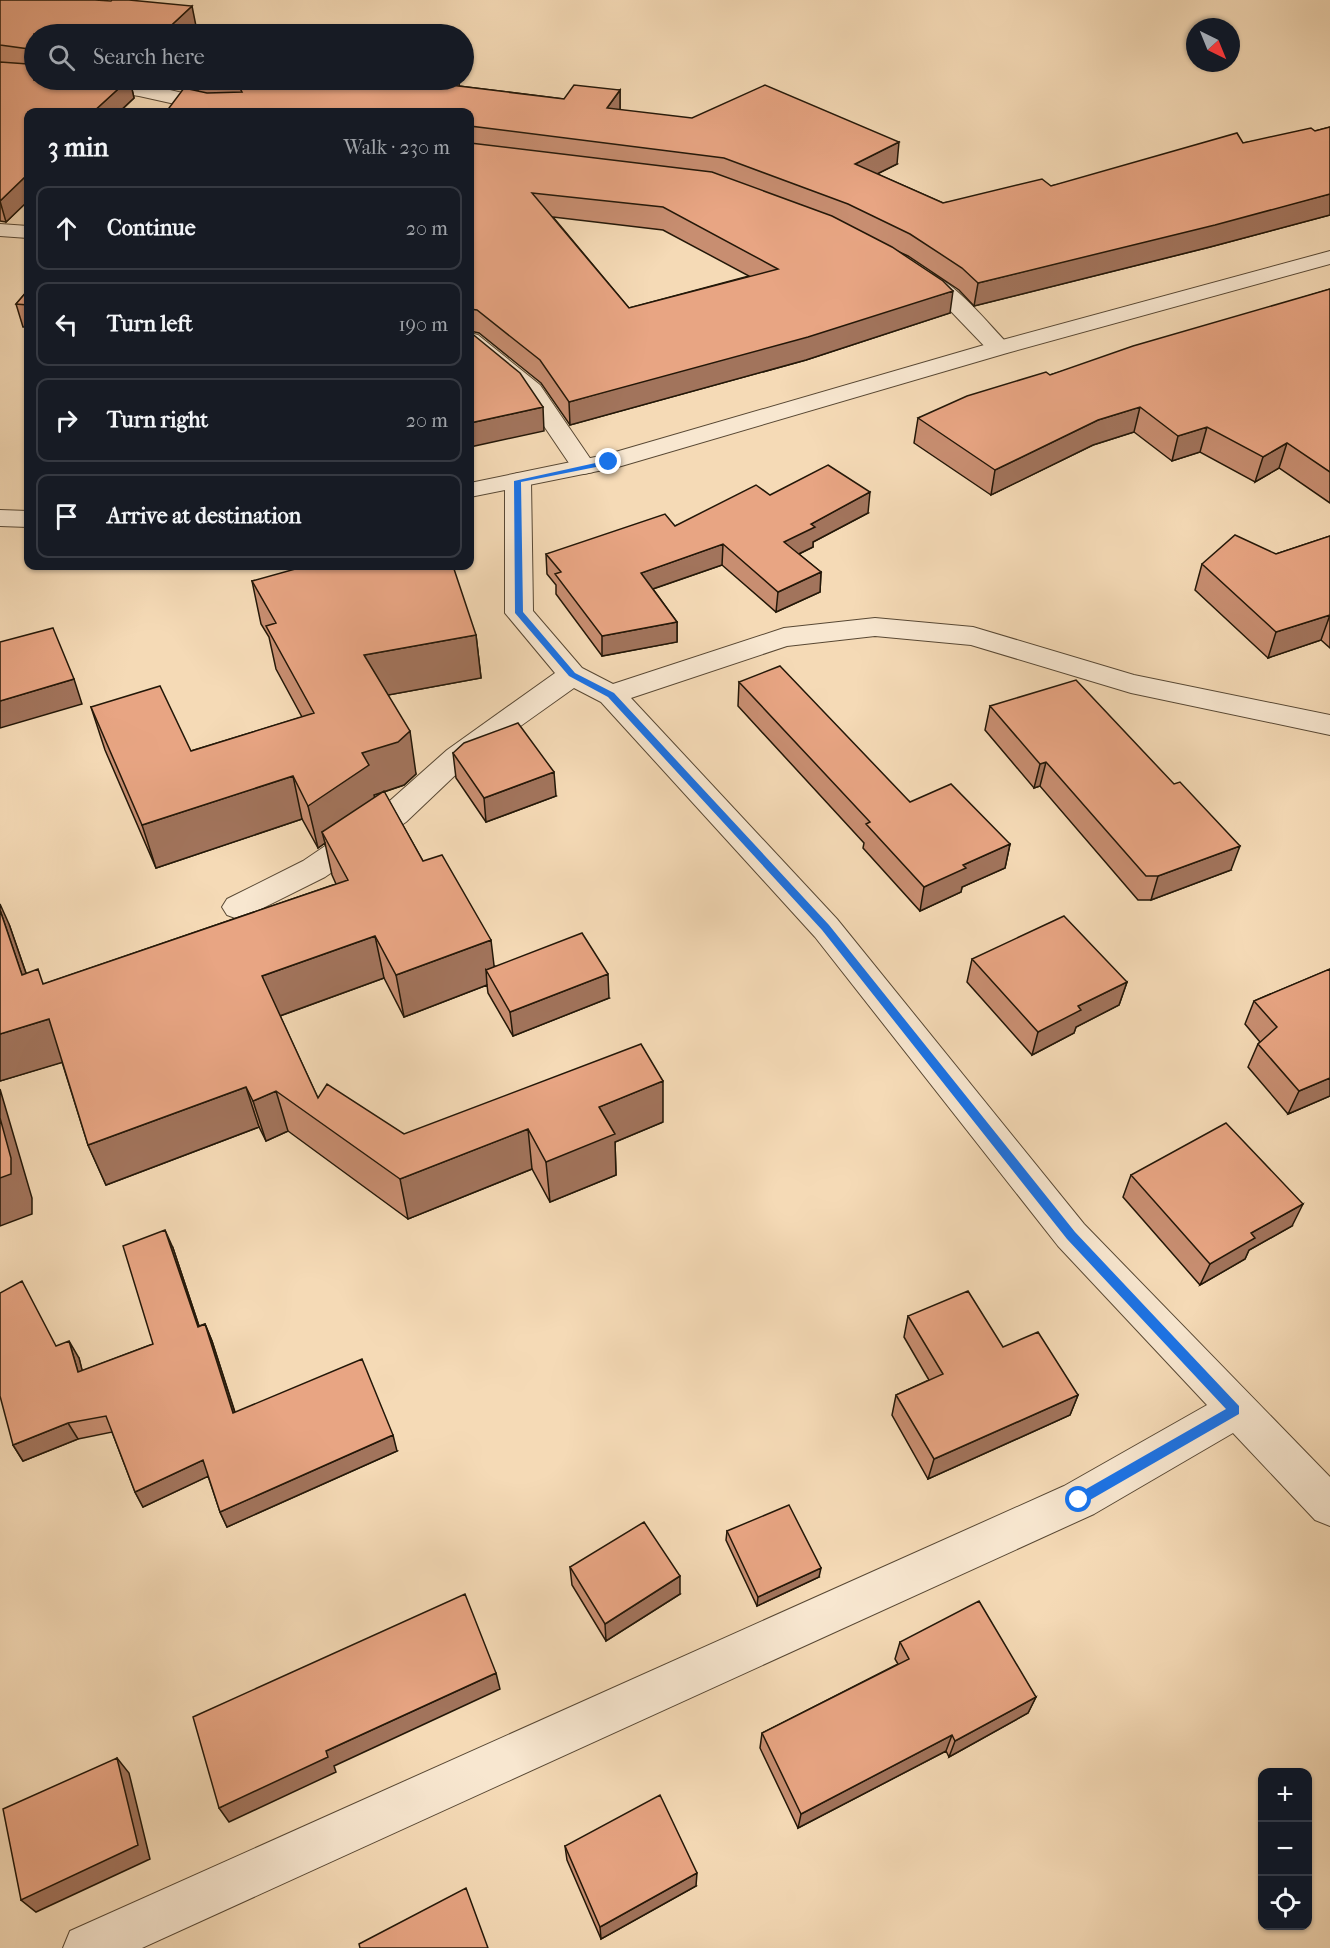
<!DOCTYPE html>
<html lang="en">
<head>
<meta charset="utf-8">
<style>
  body { margin:0; font-family:"IM FELL French Canon",serif; background:#242831; color:#f1f3f6 }
  .controls { position:absolute; right:18px; bottom:18px; display:grid; overflow:hidden; border-radius:12px; box-shadow:0 2px 4px #0004 }
  .controls button { width:54px; height:54px; display:grid; place-items:center; padding:0; border:0; border-bottom:2px solid #363941; background:#171b24; color:#f1f3f6; font:30px sans-serif }
  .compass { position:absolute; left:1186px; top:18px; width:54px; height:54px; border-radius:50%; background:#171b24; box-shadow:0 2px 4px #0004; rotate:137deg }
  .stop { position:absolute; width:18px; height:18px; margin:-14px; border:4px solid #1a73e8; border-radius:50%; background:#fff }
  .stop.end { background:#1a73e8; border-color:#fff; box-shadow:0 2px 6px #0008 }
  .list { margin:0; padding:0; list-style:none }
  h2 { display:flex; justify-content:space-between; align-items:center; height:78px; margin:0; padding:0 24px; font-size:26px }
  h2 small { font-size:20px; font-weight:400; color:#9ea1a6 }
  .list li { display:grid; grid-template-columns:39px 1fr auto; gap:18px; align-items:center; box-sizing:border-box; height:84px; margin:0 12px 12px; padding:0 12px; border:2px solid #363941; border-radius:12px }
  .list b { display:block; font-size:22px; white-space:nowrap }
  .list em { font-size:20px; font-style:normal; color:#9ea1a6 }
  .icon { flex:none; width:33px; height:33px; fill:none; stroke:currentColor; stroke-width:2; stroke-linecap:round; stroke-linejoin:round }
  .map { position:relative; flex:none; width:1330px; height:1948px; overflow:hidden }
  .search { position:absolute; background:#171b24; box-shadow:0 2px 4px #0004; left:24px; top:24px; width:450px; height:66px; display:flex; align-items:center; gap:15px; box-sizing:border-box; padding:0 21px; border-radius:33px; color:#9ea1a6; font-size:22px }
  .panel { position:absolute; background:#171b24; box-shadow:0 2px 4px #0004; left:24px; top:108px; width:450px; height:462px; border-radius:12px }
  .map>svg:first-child { display:block }
</style>
</head>
<body>
<div class="map">
<svg width="1330" height="1948" viewBox="0 0 1330 1948">
  <rect width="100%" height="100%" fill="#f5dab6"/>
  <filter id="stains"><feTurbulence type="fractalNoise" baseFrequency=".00333" numOctaves="4"/><feColorMatrix values="0 0 0 0 .2 0 0 0 0 .09 0 0 0 0 .02 0 0 0 .5 -.17"/></filter>
  <radialGradient id="worn" r=".72"><stop offset=".6" stop-color="#630" stop-opacity="0"/><stop offset="1" stop-color="#630" stop-opacity=".3"/></radialGradient>
  <g fill="none" stroke-linecap="round" stroke-linejoin="round">
    <g stroke="#584834" stroke-width="2">
      <path id="minor" d="M63 80C121 73 184 94 241 108L244 112H211L139 96 72 86Z
        M0 224 28 226V238L0 236Z
        M915 267C952 277 982 317 1007 343L1011 348 1007 353H991L942 302 907 279 904 274 907 269Z
        M470 333 478 335 540 385 596 467 593 472 584 474 575 472 523 395 470 351Z
        M518 473 527 476 531 481 533 611 582 668 613 684 784 628 875 618 973 627 1134 675 1330 715V735L1131 693 971 645 875 636 787 646 631 698 837 919 1084 1224 1330 1477V1526L1315 1520 1233 1433 1094 1514 142 1948H63L70 1931 1064 1486 1207 1405 1058 1246 815 937 601 702 574 688 467 764 406 822 325 877 249 915 238 919 227 915 222 907 227 899 303 861 384 806 447 750 555 673 505 613V481L509 476Z"/>
    </g>
    <g stroke="#584834" stroke-width="2">
      <path id="tertiary" d="M1330 251V264L1007 353 618 467 470 497V483L605 455 991 343Z
        M0 510 28 511V527L0 526Z"/>
    </g>
    <use href="#minor" fill="#f8e7d0" fill-rule="evenodd"/>
    <use href="#tertiary" fill="#f8e7d0" fill-rule="evenodd"/>
  </g>
  <path fill="#c88e71" stroke="#231708" stroke-width="1.5" fill-rule="evenodd" d="M0 0 196 26 187 34H34V80H153L149 83 130 81 134 98 6 222 0 221Z
    M196 80H459V86L564 99 620 90V110L897 164 877 174 943 203 1051 186 1243 143 1315 131 1330 127V215L1210 247 974 306 959 290 908 256 897 251 950 313 806 360 570 425 541 383 479 333 470 331V112H166L198 91ZM553 217 663 230 749 276 629 308Z
    M1330 289V503L1279 468 1255 482 1200 452 1172 461 1134 432 1093 445 991 495 914 443 918 418 1050 375Z
    M28 290V327H23L16 304Z
    M28 420V435L25 425Z
    M770 495 868 513 813 542V547L799 554 821 572 820 592 776 612 722 565 653 589 677 622V642L602 656 556 594V585L547 574 546 554 675 526Z
    M1330 536V648L1321 640 1268 658 1195 590 1202 564 1276 554Z
    M252 581 476 635 481 678 388 695 416 774 404 785 384 792 423 861 494 966 609 998 513 1036 488 993 487 985 404 1017 384 978 280 1016 318 1098 404 1134 663 1122 615 1142 616 1175 550 1202 532 1169 408 1219 288 1131 266 1141 259 1127 106 1185 88 1145 62 1062 0 1081 9 924 26 973 44 984 336 884 332 875 325 843 318 848 302 819 156 868 105 750 91 707 191 751 302 717 276 669 269 637 261 624ZM383 792 375 798 374 795Z
    M739 682 910 802 1010 844 1005 868 962 887 961 892 920 911 863 848 864 843 738 706Z
    M990 706 1231 870 1151 900H1138L1040 786 1034 788 985 730Z
    M453 753 556 796 486 822 456 778Z
    M972 959 1127 982 1119 1005 1076 1027 1074 1033 1032 1055 967 982Z
    M1330 969V1096L1288 1114 1248 1067 1258 1044 1260 1042 1245 1024 1254 1001Z
    M1131 1175 1292 1226 1249 1250 1245 1259 1200 1285 1123 1197Z
    M173 1248 199 1326 205 1324 212 1341 235 1412 397 1451 227 1527 220 1512 208 1476 143 1507 135 1492 112 1432 78 1439 23 1461 13 1445 57 1346 79 1358 82 1371 153 1344Z
    M908 1316 1003 1347 1078 1395 1070 1415 928 1479 892 1415 896 1395 929 1380 904 1337Z
    M727 1531 819 1577 757 1606 726 1540Z
    M570 1567 680 1594 606 1641 572 1585Z
    M900 1642 1036 1697 1028 1713 949 1757 946 1751 798 1828 760 1748 762 1733 898 1664 895 1659Z
    M565 1846 696 1886 601 1939 567 1860Z"/>
  <path fill="#a2745c" stroke="#231708" stroke-width="1.5" d="M192 6 196 26 187 34H162Z
    M128 80H130L134 98 119 112H93Z
    M456 80H459L460 99 450 85Z
    M620 90V111L607 108Z
    M899 142 897 164 853 186 855 164Z
    M28 174V201L6 222 0 201Z
    M1330 194V215L1210 247 974 306 978 283Z
    M953 291 950 313 806 360 570 425 569 402Z
    M543 407 544 431 470 447V423Z
    M1140 407 1134 432 1093 445 991 495 995 470 1098 420Z
    M1207 427 1200 452 1172 461 1178 436Z
    M1287 443 1279 468 1255 482 1263 457Z
    M870 492 868 513 813 542V547L782 562 784 542 811 524Z
    M723 544 722 565 641 593V573Z
    M821 572 820 592 776 612 778 592Z
    M1330 615 1321 640 1268 658 1276 632Z
    M677 622V642L602 656V636Z
    M476 635 481 678 372 698 364 655Z
    M74 679 82 704 0 728V701Z
    M410 731 416 774 404 785 374 795 377 808 322 832 325 843 318 848 308 806 362 753Z
    M1046 762 1040 786 1034 788 1040 764Z
    M554 772 556 796 486 822 484 798Z
    M293 776 302 819 156 868 142 825Z
    M1010 844 1005 868 962 887 961 892 920 911 924 887 963 865Z
    M1240 846 1231 870 1151 900 1158 876Z
    M0 904 9 924 41 1017 22 975 0 910Z
    M375 936 384 978 274 1018 262 976Z
    M491 940 496 982 486 970 487 985 404 1017 396 975Z
    M608 974 609 998 513 1036 510 1012Z
    M1127 982 1119 1005 1076 1027 1074 1033 1032 1055 1038 1032 1078 1006Z
    M49 1019 67 1061 0 1081V1034Z
    M1330 1078V1096L1288 1114 1299 1091Z
    M663 1081V1122L615 1142 616 1175 550 1202 546 1162 599 1107Z
    M246 1087 259 1127 106 1185 88 1145Z
    M0 1089 32 1198V1214L0 1226Z
    M276 1091 288 1131 266 1141 253 1101Z
    M528 1129 532 1169 408 1219 400 1179Z
    M1303 1204 1292 1226 1249 1250 1245 1259 1200 1285 1210 1264 1251 1233Z
    M165 1230 173 1248 205 1344 198 1327Z
    M205 1324 212 1341 240 1429 233 1413Z
    M69 1341 79 1358 87 1389 78 1372Z
    M1078 1395 1070 1415 928 1479 934 1459Z
    M68 1423 78 1439 23 1461 13 1445Z
    M393 1435 397 1451 227 1527 220 1512Z
    M203 1460 211 1475 143 1507 135 1492Z
    M821 1568 819 1577 757 1606 758 1597Z
    M680 1576V1594L606 1641 605 1624Z
    M496 1673 500 1689 334 1766 336 1772 229 1822 219 1808 326 1751Z
    M1036 1697 1028 1713 949 1757 955 1741Z
    M952 1735 946 1751 798 1828 801 1814Z
    M117 1758 129 1773 150 1859 36 1912 21 1900Z
    M697 1873 696 1886 601 1939 600 1927Z"/>
  <path fill="#e8a583" stroke="#231708" stroke-width="1.5" fill-rule="evenodd" d="M0 0H95L111 1 112 0H129L192 6 162 34H34V58H31L29 49 0 45Z
    M0 62 28 64 34 62V80H128L93 112H28V174L0 201Z
    M218 80H456L450 85 564 99 574 85 620 90 607 108 692 118 765 85 899 142 855 164 943 203 1042 179 1051 186 1237 133 1243 143 1311 128 1315 131 1330 127V194L1215 225 978 283 962 268 910 234 848 204 724 158 470 126V112H166L184 88 207 93 242 92 238 85Z
    M470 143 712 172 832 216 892 247 943 281 953 291 808 337 569 402 540 360 477 310 470 309ZM532 193 663 207 778 269 629 308Z
    M1330 289V472L1287 443 1263 457 1207 427 1178 436 1140 407 1098 420 995 470 918 418 967 396 1046 372 1050 375 1133 346Z
    M28 290V305L16 304Z
    M470 332 520 373 543 407 470 423Z
    M828 465 870 492 811 524 815 527 784 542 821 572 778 592 723 544 641 573 677 622 602 636 555 574 561 572 546 554 665 514 675 526 756 485 770 495Z
    M1235 535 1276 554 1330 536V615L1276 632 1202 564Z
    M306 566H453L476 635 364 655 410 731 398 742 362 753 369 765 308 806 293 776 142 825 91 707 160 686 191 751 314 713 266 626 276 623 252 581Z
    M53 628 74 679 0 701V642Z
    M780 666 910 802 951 784 1010 844 963 865 966 868 924 887 866 824 870 822 739 682Z
    M1076 680 1174 784 1180 782 1240 846 1158 876H1146L1046 762 1040 764 990 706Z
    M518 723 554 772 484 798 453 753 464 743Z
    M384 791 423 861 442 855 491 940 396 975 375 936 262 976 318 1098 327 1084 404 1134 641 1044 663 1081 599 1107 615 1134 546 1162 528 1129 400 1179 276 1091 253 1101 246 1087 88 1145 49 1019 0 1034V910L22 975 38 969 43 984 348 880 322 832Z
    M1064 916 1127 982 1078 1006 1081 1010 1038 1032 972 959Z
    M582 933 608 974 510 1012 486 970Z
    M1330 969V1078L1299 1091 1258 1044 1277 1027 1254 1001Z
    M0 1118 11 1158V1174L0 1178Z
    M1226 1123 1303 1204 1251 1233 1255 1238 1210 1264 1131 1175Z
    M165 1230 198 1327 205 1324 233 1413 362 1359 393 1435 220 1512 203 1460 135 1492 106 1416 68 1423 13 1445 0 1396V1293L22 1281 56 1346 69 1341 78 1372 153 1344 123 1246Z
    M968 1291 1003 1347 1038 1332 1078 1395 934 1459 896 1395 943 1374 908 1316Z
    M789 1505 821 1568 758 1597 727 1531Z
    M644 1522 680 1576 605 1624 570 1567Z
    M465 1594 496 1673 326 1751 328 1757 219 1808 193 1717Z
    M979 1601 1036 1697 955 1741 952 1735 801 1814 762 1733 909 1659 900 1642Z
    M117 1758 138 1845 21 1900 3 1809Z
    M660 1795 697 1873 600 1927 565 1846Z
    M466 1888 488 1948H360L359 1944Z"/>
  <path fill="#1a73e8" d="M609 460 611 464 521 482 523 612 575 673 614 693 829 925 1075 1232 1239 1406V1414L1083 1504H1074V1496L1226 1409 1067 1239 822 930 608 697 569 676 515 613 514 481Z"/>
  <rect width="100%" height="100%" filter="url(#stains)"/>
  <rect width="100%" height="100%" fill="url(#worn)"/>
</svg>
<div class="controls">
<button>+</button>
<button>−</button>
<button><svg class="icon" aria-label="locate" viewBox="0 0 24 24"><circle cx="12" cy="12" r="6"/><path d="M12 2v4M12 18v4M2 12h4M18 12h4"/></svg></button>
</div>
<svg class="compass" viewBox="-18 -18 36 36"><path d="M0-13l5 13h-10z" fill="#e53935"/><path d="M0 13l5-13h-10z" fill="#9ea1a6"/></svg>
<div class="stop" style="left:1079px;top:1500px"></div>
<div class="stop end" style="left:609px;top:462px"></div>
<div class="search"><svg class="icon" aria-label="search" viewBox="0 0 24 24"><circle cx="10" cy="10" r="6"/><path d="M15 15l6 6"/></svg>Search here</div>
<section class="panel">
<h2>3 min<small>Walk · 230 m</small></h2>
<ul class="list">
<li><svg class="icon" aria-label="ahead" viewBox="0 0 24 24"><path d="M12 20V5M6 11l6-6 6 6"/></svg><div><b>Continue</b></div><em>20 m</em></li>
<li><svg class="icon" aria-label="left" viewBox="0 0 24 24"><path d="M17 20v-9H6M10 6l-5 5 5 5"/></svg><div><b>Turn left</b></div><em>190 m</em></li>
<li><svg class="icon" aria-label="right" viewBox="0 0 24 24"><path d="M7 20v-9h11M14 6l5 5-5 5"/></svg><div><b>Turn right</b></div><em>20 m</em></li>
<li><svg class="icon" aria-label="arrive" viewBox="0 0 24 24"><path d="M6 21V4h12l-3 4 3 4H6"/></svg><div><b>Arrive at destination</b></div></li>
</ul>
</section>
</div>
</body>
</html>
